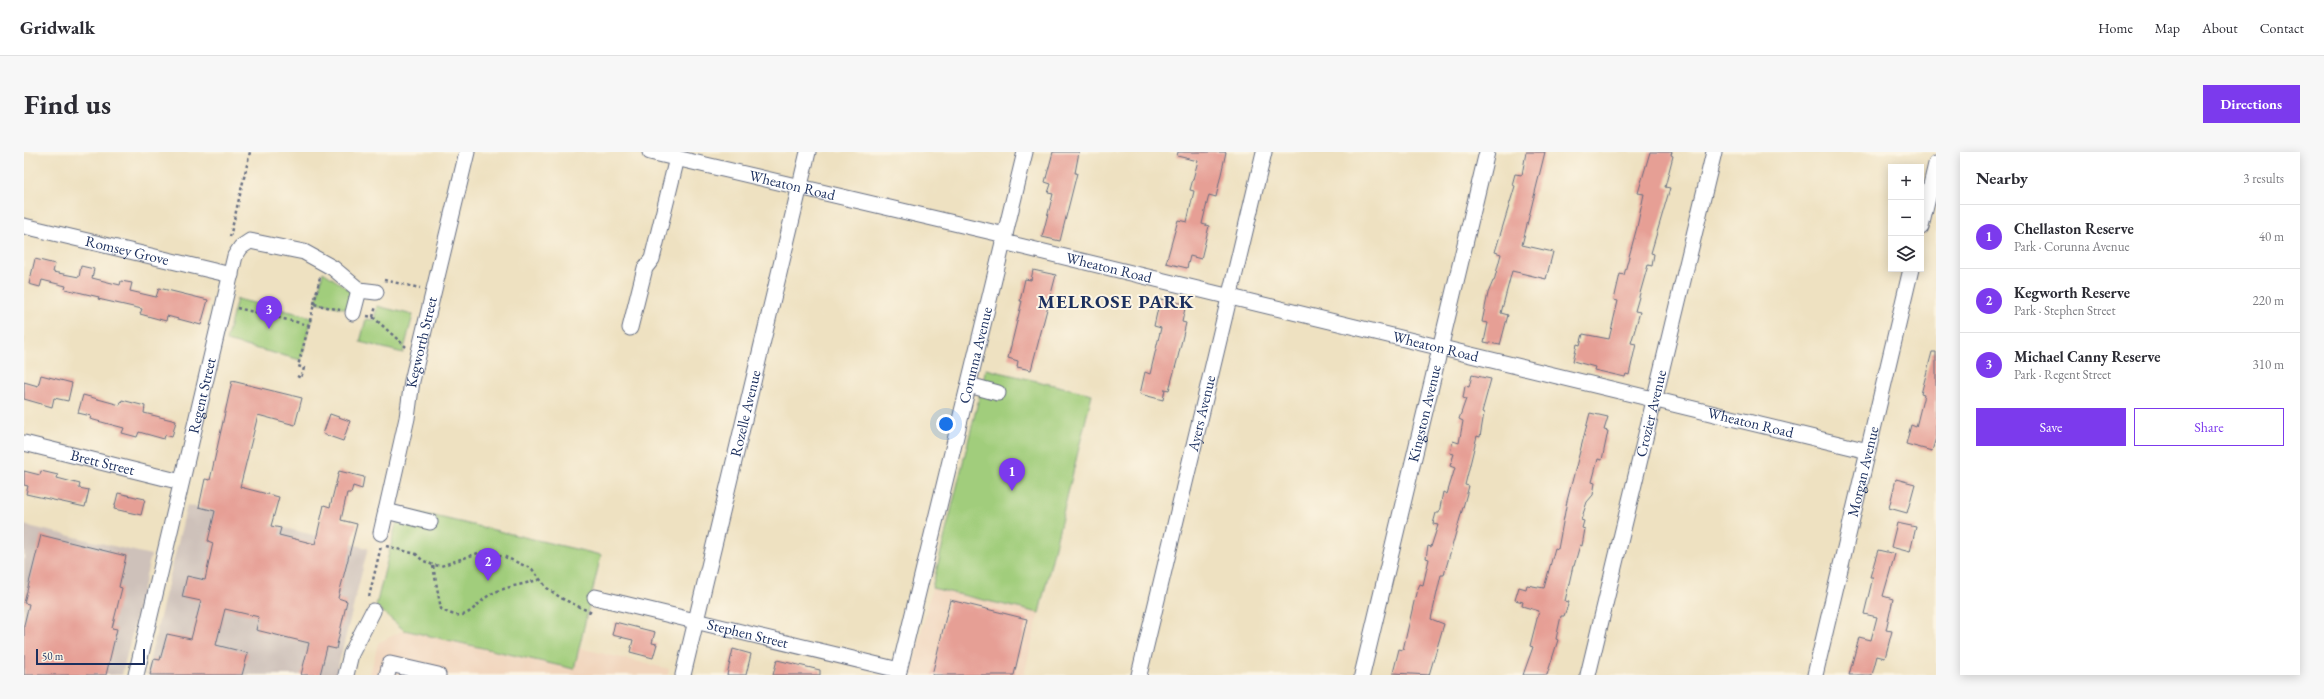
<!DOCTYPE html>
<html lang="en">
<head>
<meta charset="utf-8">
<style>
  body { margin:0; font-family:"EB Garamond",serif; background:#f7f7f7; color:#2b2b33 }
  .controls { position:absolute; right:12px; top:12px; display:grid; overflow:hidden; border-radius:0px; box-shadow:0 2px 10px #0003 }
  .controls button { width:36px; height:36px; display:grid; place-items:center; padding:0; border:0; border-bottom:1px solid #e1e1e2; background:#fff; color:#2b2b33; font:20px sans-serif }
  .scale { position:absolute; left:12px; bottom:10px; width:109px; box-sizing:border-box; padding-left:4px; border:2px solid #1b2f5e; border-top:0; font-size:11px; line-height:14px; white-space:nowrap; color:#1b2f5e; -webkit-text-stroke:3px #fcf5e5; paint-order:stroke }
  .you { position:absolute; left:922px; top:272px; width:14px; height:14px; margin:-10px; border:3px solid #fff; border-radius:50%; background:#1a73e8; box-shadow:0 0 0 6px #1a73e833 }
  .badge { display:grid; place-items:center; width:26px; height:26px; border-radius:50%; background:#7c3aed; color:#fff; font-size:13px; font-weight:700 }
  .pin { position:absolute; translate:-50% -33px; filter:drop-shadow(0 1px 2px #0008) }
  .pin::after { content:''; position:absolute; top:21px; width:14px; height:12px; background:inherit; clip-path:polygon(0 0,100% 0,50% 100%) }
  .list { margin:0; padding:0; list-style:none }
  h2 { display:flex; justify-content:space-between; align-items:center; height:52px; margin:0; padding:0 16px; font-size:17px }
  h2 small { font-size:13px; font-weight:400; color:#7c7c81 }
  .list li { display:grid; grid-template-columns:26px 1fr auto; gap:12px; align-items:center; box-sizing:border-box; height:64px; padding:0 16px; border-top:1px solid #e1e1e2 }
  .list b { display:block; font-size:15px; white-space:nowrap }
  .list p { margin:0; font-size:13px; white-space:nowrap; color:#7c7c81 }
  .list em { font-size:13px; font-style:normal; color:#7c7c81 }
  .actions { display:flex; gap:8px; padding:12px 16px }
  .actions a { flex:1; padding:9px 0; border:1px solid #7c3aed; border-radius:0px; text-align:center; font-size:14px; color:#7c3aed }
  .actions .main { background:#7c3aed; color:#fff }
  .icon { flex:none; width:22px; height:22px; fill:none; stroke:currentColor; stroke-width:2; stroke-linecap:round; stroke-linejoin:round }
  .map { position:relative; flex:none; width:1912px; height:523px; overflow:hidden; border-radius:0px }
  header { display:flex; align-items:center; gap:24px; box-sizing:border-box; height:56px; padding:0 20px; background:#fff; border-bottom:1px solid #e1e1e2 }
  header strong { font-size:19px }
  nav { display:flex; gap:22px; margin-inline-start:auto; font-size:14px }
  .intro { display:flex; align-items:center; justify-content:space-between; box-sizing:border-box; height:96px; padding:0 24px }
  h1 { margin:0; font-size:28px }
  .button { padding:10px 18px; border-radius:0px; background:#7c3aed; color:#fff; font-size:14px; font-weight:700 }
  main { display:flex; gap:24px; padding:0 24px }
  aside { flex:1; background:#fff; border-radius:0px; box-shadow:0 2px 10px #0003 }
  .map>svg:first-child { display:block }
</style>
</head>
<body>
<header>
<strong>Gridwalk</strong>
<nav><a>Home</a><a>Map</a><a>About</a><a>Contact</a></nav>
</header>
<div class="intro"><h1>Find us</h1><a class="button">Directions</a></div>
<main>
<div class="map">
<svg width="1912" height="523" viewBox="0 0 1912 523">
  <rect width="100%" height="100%" fill="#fcf5e5"/>
  <filter id="ink" filterUnits="userSpaceOnUse"><feTurbulence type="fractalNoise" baseFrequency=".025" numOctaves="2"/><feDisplacementMap in="SourceGraphic" scale="8" xChannelSelector="R" yChannelSelector="G"/><feConvolveMatrix kernelMatrix="1 2 1 2 8 2 1 2 1" color-interpolation-filters="sRGB"/></filter>
  <filter id="wash" filterUnits="userSpaceOnUse"><feTurbulence type="fractalNoise" baseFrequency=".012" numOctaves="4" result="noise"/><feDisplacementMap in="SourceGraphic" scale="16" xChannelSelector="R" yChannelSelector="G"/><feGaussianBlur stdDeviation="0.9" result="paint"/><feColorMatrix in="noise" values="0 0 0 0 0 0 0 0 0 0 0 0 0 0 0 0 0 1.4 0 .05"/><feComposite in="paint" operator="in"/></filter>
  <g filter="url(#wash)">
    <rect width="100%" height="100%" fill="#eee1c1"/>
    <path fill="#f1d5bd" d="M908 436 1015 461 1000 523H887Z
      M380 478 550 517 555 496 645 517 644 523H346L354 491Z"/>
    <path fill="#cec1ba" d="M163 353 344 396 312 523H122Z
      M0 373 127 403 98 523H0Z"/>
    <path fill="#a1cd7b" stroke="#5e7e6c" d="M299 120 327 139 323 157 292 150Z
      M213 147 288 165 277 208 202 189Z
      M353 154 389 163 379 201 336 190 342 167 350 168Z
      M962 217 1068 242 1015 461 908 436Z
      M376 356 577 403 550 517 380 478 352 454Z"/>
    <g id="blocks">
      <path fill="#e69f95" d="M1029 0H1055L1051 21H1053L1036 89 1018 85 1029 42 1024 41 1027 32 1021 30Z
        M1154 0H1202L1192 45 1185 43 1178 72 1185 74 1177 107 1166 104 1163 116 1142 111 1154 68 1163 70 1170 39 1166 38 1174 9 1153 4Z
        M1502 0H1521L1498 93 1529 100 1522 127 1488 119 1477 161 1484 163 1476 193 1460 190 1464 171 1458 170 1464 141 1469 129H1470L1477 102 1471 100 1491 34 1488 33 1491 22 1498 23Z
        M1626 0H1648L1647 3 1649 4 1641 35 1646 36 1627 101 1630 102 1628 114 1624 113 1611 159 1616 160 1607 191 1612 192 1605 223 1602 222 1601 225 1570 218 1571 215 1549 209 1553 192 1556 193 1559 182 1585 187 1594 149 1590 148 1596 122 1600 123 1613 75 1620 42 1614 41Z
        M11 107 31 112 29 120 55 125 57 114 70 117 68 126 96 133 97 129 108 131 106 139 132 145 135 136 184 148 177 173 143 164 142 169 116 162 118 157 74 147 75 145 41 137 42 134 18 128 16 135 5 132Z
        M1009 118 1032 123 1007 218 993 215 994 209 984 206 998 149H996L1001 127 1007 128Z
        M1136 147 1162 152 1158 170 1162 171 1153 209 1145 238 1141 237 1139 248 1116 242 1121 220 1126 222 1137 176 1130 174Z
        M1908 200H1912V286L1908 299 1882 292 1887 273 1892 275 1900 243 1897 242Z
        M17 223 48 231 44 249 30 246 28 255 0 247V230L14 234Z
        M1448 223 1467 227 1458 260 1460 261 1456 285 1453 284 1441 333 1445 334 1420 423H1417L1407 467 1420 472 1405 523 1369 521 1375 497 1379 498 1392 441 1396 432 1399 433 1405 407 1402 406 1404 394 1407 395 1414 373 1409 372 1412 361H1415L1419 340 1423 342 1431 316 1426 314 1430 302 1426 301 1429 289 1435 291 1439 269 1435 267 1442 247 1439 246 1441 234 1445 235Z
        M208 229 278 246 271 273 234 263 216 335 255 345 247 374 257 376 255 383 291 392 300 353 306 355 315 319 340 325 338 337 329 334 327 341H323L317 368 333 372 314 446 323 449 312 497 303 495 296 523H277L285 491 232 478 235 465 201 457 192 493 224 501 218 523H126L130 507 136 508 143 482 167 487 177 449 158 445 163 424 181 428 189 391 184 389 191 359 175 355 181 327 186 328Z
        M59 243 96 253 98 248 121 254 120 261 152 269 148 285 141 283 140 287 115 280 113 285 98 281 100 276 66 267 67 264 54 261Z
        M1566 261 1584 265 1580 278 1584 279 1578 308 1574 307 1568 330 1571 331 1569 343 1563 350 1557 368 1560 369 1558 376 1561 377 1558 394 1556 393 1550 414H1549L1541 449 1545 450 1540 464H1537L1532 487 1534 488 1523 523H1499L1509 495 1506 494 1515 459 1498 454 1499 450 1491 448 1495 435 1502 437 1503 433 1520 436 1531 396 1534 397 1543 349Z
        M306 262 326 269 319 289 299 282Z
        M0 319 16 323 17 319 34 323 33 326 56 332 55 336 65 338 61 355 2 342 4 334 0 333Z
        M1872 327 1891 332 1883 361 1865 356Z
        M94 341 121 347 117 363 90 357Z
        M1873 371 1892 375 1886 400 1867 395Z
        M17 383 102 404 95 435 98 436 88 476 93 477 82 523H0V473L5 452 0 451Z
        M1854 398 1871 402 1859 444 1869 447 1862 478 1868 479 1861 506 1853 504 1848 523H1825L1835 485 1847 488 1853 465 1840 462 1849 425H1846Z
        M926 448 1003 467 990 523H908Z
        M591 470 631 480 628 491 633 492 629 506 606 500 609 488 588 483Z
        M709 497 727 502 722 523H703Z
        M753 508 796 518V523H749Z"/>
    </g>
  </g>
  <g filter="url(#ink)">
    <use href="#blocks" fill-opacity="0" stroke="#656d81" stroke-width="1"/>
    <g fill="none" stroke-linecap="round" stroke-linejoin="round">
      <g stroke="#656d81" stroke-width="17">
        <g id="minor">
          <path id="s1" d="M626 0 981 83"/>
          <path id="s2" d="M0 74 207 123"/>
          <path d="M1897 75 1912 12"/>
          <path id="s3" d="M979 90 1844 299"/>
          <path d="M329 161 335 138"/>
          <path d="M606 176 621 116 628 107 653 6"/>
          <path d="M945 233 974 241"/>
          <path id="s4" d="M0 291 157 330"/>
          <path d="M362 359 406 370"/>
          <path id="s5" d="M357 381 383 266 388 229 443 0"/>
          <path id="s6" d="M571 445 875 518"/>
          <path id="s7" d="M112 523 211 104 217 95 226 89 280 100 309 116 335 138 352 140"/>
          <path d="M322 523 327 502 349 459"/>
          <path d="M363 523 366 512 414 523"/>
          <path id="s8" d="M659 523 784 0"/>
          <path id="s9" d="M874 523 1001 0"/>
          <path id="s10" d="M1115 523 1240 0"/>
          <path id="s11" d="M1338 523 1463 0"/>
          <path id="s12" d="M1564 523 1690 0"/>
          <path id="s13" d="M1791 523 1887 117"/>
        </g>
      </g>
      <path stroke="#656d81" stroke-width="2.5" stroke-dasharray="3 3" stroke-linecap="butt" d="M206 85 226 0
        M360 128 396 136
        M290 152 296 125
        M213 156 285 173 290 152 316 158
        M343 164 349 165 382 195
        M349 165 352 154
        M273 224 277 226 280 216 274 214 285 173
        M362 394 392 402 398 408 409 413 417 414 457 400 481 405 508 417 523 436 537 446 568 461
        M409 414 417 457C446 474 448 452 469 441 484 434 502 432 517 427
        M345 445 357 394"/>
      <use href="#minor" stroke="#fff" stroke-width="15"/>
    </g>
  </g>
  <g text-anchor="middle" stroke-width="4" stroke-linejoin="round" paint-order="stroke">
    <g font-size="15" fill="#1b2f5e" stroke="#fcf5e5">
      <text dy="5" stroke="none"><textPath href="#s1" startOffset="146">Wheaton Road</textPath></text>
      <text dy="5" stroke="none"><textPath href="#s2" startOffset="106">Romsey Grove</textPath></text>
      <text dy="5" stroke="none"><textPath href="#s3" startOffset="109">Wheaton Road</textPath></text>
      <text dy="5" stroke="none"><textPath href="#s5" startOffset="195">Kegworth Street</textPath></text>
      <text dy="5" stroke="none"><textPath href="#s3" startOffset="445">Wheaton Road</textPath></text>
      <text dy="5" stroke="none"><textPath href="#s9" startOffset="329">Corunna Avenue</textPath></text>
      <text dy="5" stroke="none"><textPath href="#s7" startOffset="287">Regent Street</textPath></text>
      <text dy="5" stroke="none"><textPath href="#s8" startOffset="269">Rozelle Avenue</textPath></text>
      <text dy="5" stroke="none"><textPath href="#s10" startOffset="269">Ayers Avenue</textPath></text>
      <text dy="5" stroke="none"><textPath href="#s11" startOffset="269">Kingston Avenue</textPath></text>
      <text dy="5" stroke="none"><textPath href="#s12" startOffset="269">Crozier Avenue</textPath></text>
      <text dy="5" stroke="none"><textPath href="#s3" startOffset="769">Wheaton Road</textPath></text>
      <text dy="5" stroke="none"><textPath href="#s4" startOffset="81">Brett Street</textPath></text>
      <text dy="5" stroke="none"><textPath href="#s13" startOffset="209">Morgan Avenue</textPath></text>
      <text dy="5" stroke="none"><textPath href="#s6" startOffset="157">Stephen Street</textPath></text>
    </g>
    <g font-size="19" font-weight="bold" letter-spacing="1" fill="#1b2f5e" stroke="#fcf5e5">
      <text x="1092" y="156">MELROSE PARK</text>
    </g>
  </g>
</svg>
<div class="controls">
<button>+</button>
<button>−</button>
<button><svg class="icon" aria-label="layers" viewBox="0 0 24 24"><path d="M12 4l9 5-9 5-9-5zM3 14l9 5 9-5"/></svg></button>
</div>
<div class="scale">50 m</div>
<div class="you"></div>
<div class="pin badge" style="left:988px;top:339px">1</div>
<div class="pin badge" style="left:464px;top:429px">2</div>
<div class="pin badge" style="left:245px;top:177px">3</div>
</div>
<aside>
<h2>Nearby<small>3 results</small></h2>
<ul class="list">
<li><span class="badge">1</span><div><b>Chellaston Reserve</b><p>Park · Corunna Avenue</p></div><em>40 m</em></li>
<li><span class="badge">2</span><div><b>Kegworth Reserve</b><p>Park · Stephen Street</p></div><em>220 m</em></li>
<li><span class="badge">3</span><div><b>Michael Canny Reserve</b><p>Park · Regent Street</p></div><em>310 m</em></li>
</ul>
<div class="actions"><a class="main">Save</a><a>Share</a></div>
</aside>
</main>
</body>
</html>
